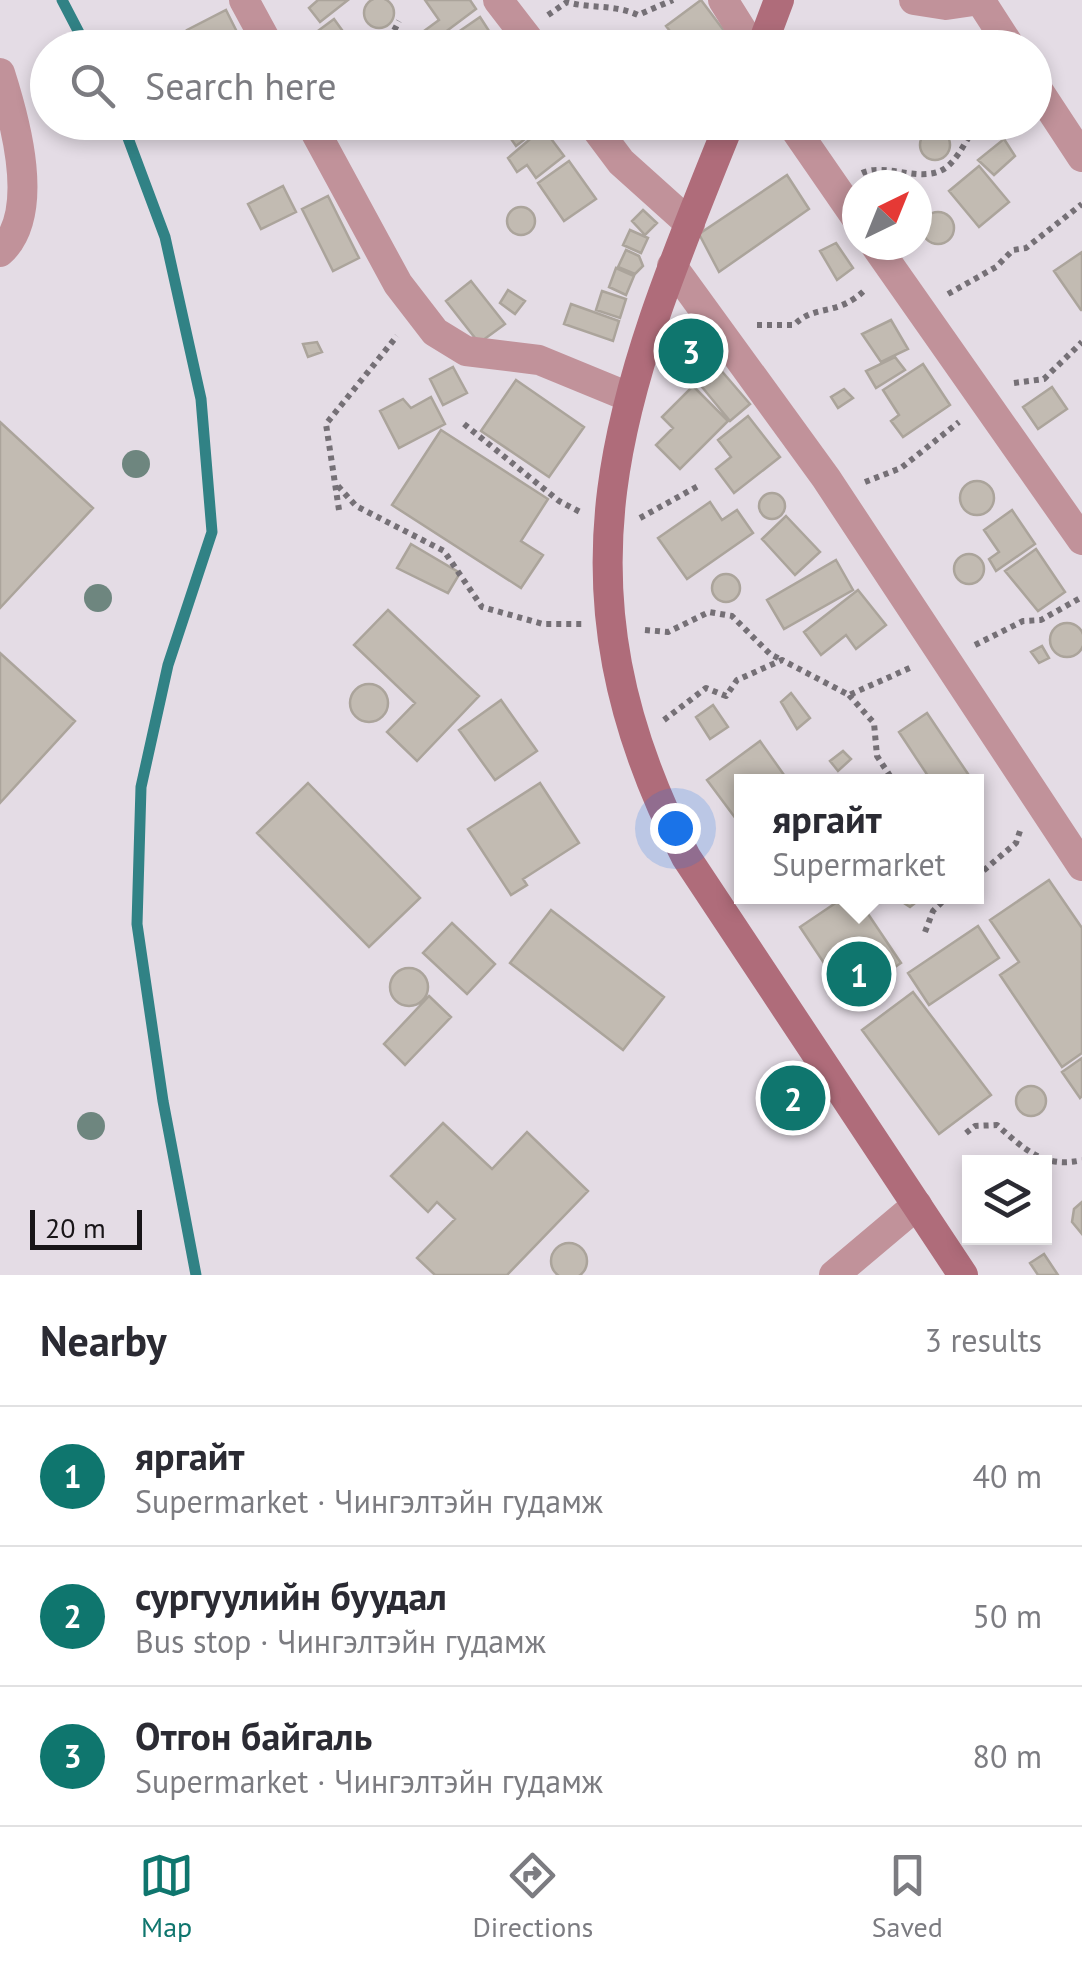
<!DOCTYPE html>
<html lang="en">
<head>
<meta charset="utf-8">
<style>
  body { margin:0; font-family:"PT Sans",sans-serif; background:#f2f2f3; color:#2b2b33 }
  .controls { position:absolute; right:30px; bottom:30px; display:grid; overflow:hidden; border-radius:0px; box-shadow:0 5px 15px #0003 }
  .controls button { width:90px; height:90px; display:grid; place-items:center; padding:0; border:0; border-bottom:2px solid #e1e1e2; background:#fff; color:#2b2b33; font:50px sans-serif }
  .compass { position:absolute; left:842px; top:170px; width:90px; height:90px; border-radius:50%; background:#fff; box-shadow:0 5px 15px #0003; rotate:43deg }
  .scale { position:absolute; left:30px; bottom:25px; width:112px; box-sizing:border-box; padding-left:10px; border:5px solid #181518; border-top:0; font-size:28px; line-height:35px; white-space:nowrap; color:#181518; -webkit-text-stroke:8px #e4dce5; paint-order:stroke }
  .you { position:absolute; left:675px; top:828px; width:35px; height:35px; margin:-25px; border:8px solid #fff; border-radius:50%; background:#1a73e8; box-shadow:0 0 0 15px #1a73e833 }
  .badge { display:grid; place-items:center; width:65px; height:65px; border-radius:50%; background:#0f766e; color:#fff; font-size:32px; font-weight:700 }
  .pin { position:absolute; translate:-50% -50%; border:5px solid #fff; box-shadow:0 2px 10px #0006 }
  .popup { position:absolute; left:734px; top:774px; width:250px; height:130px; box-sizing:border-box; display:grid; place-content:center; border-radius:0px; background:#fff; filter:drop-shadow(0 2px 8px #0005); font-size:32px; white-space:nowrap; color:#7c7c81 }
  .popup b { font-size:38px; color:#2b2b33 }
  .popup::after { content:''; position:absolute; left:50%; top:100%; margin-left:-20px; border:20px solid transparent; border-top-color:#fff }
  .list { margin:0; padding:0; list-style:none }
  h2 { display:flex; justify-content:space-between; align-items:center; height:130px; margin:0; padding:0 40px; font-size:42px }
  h2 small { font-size:32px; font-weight:400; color:#7c7c81 }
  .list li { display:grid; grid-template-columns:65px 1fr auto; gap:30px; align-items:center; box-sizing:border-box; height:140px; padding:0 40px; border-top:2px solid #e1e1e2 }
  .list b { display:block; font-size:38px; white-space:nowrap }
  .list p { margin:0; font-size:32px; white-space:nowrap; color:#7c7c81 }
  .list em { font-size:32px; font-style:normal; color:#7c7c81 }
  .icon { flex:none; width:55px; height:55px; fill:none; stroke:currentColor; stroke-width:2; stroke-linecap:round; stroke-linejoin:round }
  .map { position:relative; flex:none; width:1082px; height:1275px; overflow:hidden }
  .search { position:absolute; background:#fff; box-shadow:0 5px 15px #0003; left:30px; right:30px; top:30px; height:110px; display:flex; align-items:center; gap:25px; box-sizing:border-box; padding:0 35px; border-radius:55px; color:#7c7c81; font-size:38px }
  .sheet { height:550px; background:#fff }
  nav { display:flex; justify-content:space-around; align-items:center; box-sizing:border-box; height:140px; border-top:2px solid #e1e1e2; background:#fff; font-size:28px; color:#7c7c81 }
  nav a { display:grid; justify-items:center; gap:5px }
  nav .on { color:#0f766e }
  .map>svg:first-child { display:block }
</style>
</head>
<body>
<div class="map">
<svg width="1082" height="1275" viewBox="0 0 1082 1275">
  <rect width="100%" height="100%" fill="#e4dce5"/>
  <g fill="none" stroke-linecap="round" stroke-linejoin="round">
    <path stroke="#318285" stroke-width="11" d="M62 0 87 48
      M122 122 165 237 201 399 212 532 168 665 141 787 137 924 163 1101 196 1275"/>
  </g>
  <path fill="#c2bbb2" stroke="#aba49b" stroke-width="2.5" d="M364 13a15 15 0 1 1 30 0a15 15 0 1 1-30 0Z
    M318 0H348L320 22 309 8Z
    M425 0H470L476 9 432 42 424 31 439 20Z
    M701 0 725 32 705 48H683L666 26Z
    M226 10 245 48H196L187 30Z
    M480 17 500 48H435Z
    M334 19 355 48H307L303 42Z
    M499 122H540L542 126 516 146Z
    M543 128 564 156 536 178 527 165 517 172 508 158Z
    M920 145a15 15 0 1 1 30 0a15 15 0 1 1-30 0Z
    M1004 139 1015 156 994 175 978 160Z
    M569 161 596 199 564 221 538 183Z
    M979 166 1009 202 979 227 949 191Z
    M787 175 809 209 719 272 699 234Z
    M283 186 296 212 261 229 248 204Z
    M328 196 359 258 333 271 302 209Z
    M507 221a14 14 0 1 1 28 0a14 14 0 1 1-28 0Z
    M643 210 657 223 645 235 632 221Z
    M922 228a16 16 0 1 1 32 0a16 16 0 1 1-32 0Z
    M630 230 648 238 641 253 623 245Z
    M836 243 853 268 837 280 820 251Z
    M626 250 639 256 643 266 635 274 618 267Z
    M1082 252V310H1081L1054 271Z
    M616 268 634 276 626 295 609 287Z
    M471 281 505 324 479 343 446 301Z
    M508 290 525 301 515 314 500 303Z
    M602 291 626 299 620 318 596 310Z
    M571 304 619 321 613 341 564 324Z
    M891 320 908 349 881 362 862 334Z
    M317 342 322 352 308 357 303 344Z
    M707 354 750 404 730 421 688 370Z
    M895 357 905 370 876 388 866 371Z
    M923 364 950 405 903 437 891 421 899 415 883 390Z
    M453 367 467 393 443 405 430 379Z
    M516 380 584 427 549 477 481 431Z
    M693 386 728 421 680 469 656 445 673 428 662 417Z
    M1052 387 1067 409 1038 429 1023 407Z
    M844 389 853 398 838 408 831 397Z
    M431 397 445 424 399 448 380 411 403 399 411 408Z
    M748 416 780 457 734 493 716 469 731 457 718 440Z
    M0 422 93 508 0 608Z
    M441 430 548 499 521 541 543 555 521 588 392 505Z
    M960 498a17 17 0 1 1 34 0a17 17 0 1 1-34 0Z
    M759 506a13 13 0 1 1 26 0a13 13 0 1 1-26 0Z
    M710 502 722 520 737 510 753 533 687 579 658 538Z
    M1012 510 1035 544 996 571 989 559 999 552 984 530Z
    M786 516 820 552 795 575 762 539Z
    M411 544 460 573 448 593 397 568Z
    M1036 549 1065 592 1038 611 1005 571Z
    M954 569a15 15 0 1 1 30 0a15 15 0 1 1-30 0Z
    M836 560 853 590 784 629 767 600Z
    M712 588a14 14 0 1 1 28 0a14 14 0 1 1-28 0Z
    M858 590 886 625 856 649 846 635 821 655 804 632Z
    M388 610 479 696 417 761 387 732 415 703 354 645Z
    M1050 640a17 17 0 1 1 34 0a17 17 0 1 1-34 0Z
    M1042 646 1049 658 1039 663 1031 652Z
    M0 653 75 721 0 803Z
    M350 703a19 19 0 1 1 38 0a19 19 0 1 1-38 0Z
    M791 693 810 718 797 729 781 702Z
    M501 700 537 751 495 780 459 730Z
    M713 705 728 727 710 739 696 717Z
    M927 713 968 774 956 782H932L899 732Z
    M760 741 789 782H742V827L707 780Z
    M843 751 851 759 838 771 830 761Z
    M308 783 420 898 369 947 257 833Z
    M540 783 579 843 523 879 527 885 511 895 468 829Z
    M1049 880 1082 928V1053L1062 1067 1000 975 1019 962 990 920Z
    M846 896H856L901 963 848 999 800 927Z
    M924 896 910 907 893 896Z
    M551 910 664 997 623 1050 510 963Z
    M452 923 495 964 467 994 423 953Z
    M978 926 999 958 929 1005 908 973Z
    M390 987a19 19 0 1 1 38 0a19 19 0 1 1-38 0Z
    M913 992 991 1095 939 1134 862 1030Z
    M429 996 451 1017 405 1065 384 1044Z
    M1082 1058V1096L1080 1098 1062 1072Z
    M1016 1101a15 15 0 1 1 30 0a15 15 0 1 1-30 0Z
    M443 1123 492 1169 527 1132 588 1191 507 1275H435L417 1258 455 1219 437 1202 428 1212 391 1176Z
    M1082 1202V1234L1072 1222 1074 1209Z
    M551 1261a18 18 0 1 1 36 0a18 18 0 1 1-36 0Z
    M1044 1254 1058 1275H1038L1030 1263Z"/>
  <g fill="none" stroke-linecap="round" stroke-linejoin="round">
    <path stroke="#757076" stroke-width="6" stroke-dasharray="5 5" stroke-linecap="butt" d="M548 15 567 2C591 9 614 4 638 15L673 0
      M385 48 399 21
      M862 173C889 161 929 189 952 162 962 151 969 135 978 122
      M948 294 996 267 1013 250 1026 248 1082 204
      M757 325H794C816 303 836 318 866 289
      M1014 383 1044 379 1082 342
      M464 424 559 501 582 513
      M865 482 901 468 959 422
      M338 486 356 506 444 551 482 607 543 624H584
      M339 510 326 424 397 336
      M640 518 700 485
      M645 630 668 632 709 612 732 616 770 654 782 660
      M975 645 1023 621 1041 620 1082 597
      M849 695 874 723 877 756 894 782
      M664 720 706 688 726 696 737 680 782 660 849 695 912 667
      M976 877 1016 843 1020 831
      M925 932 933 911 948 896
      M966 1133 975 1126 997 1125C1024 1149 1044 1169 1082 1160"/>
    <path stroke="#c1929a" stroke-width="30" d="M244 0 270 48
      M498 0 535 48
      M723 0 753 48
      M914 0 946 5 980 0
      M980 0 1011 48
      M0 73C15 120 42 214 0 252
      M1034 84 1082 157
      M310 122 398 284 435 332 466 351 539 360 629 397
      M591 122 621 162 690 224
      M790 122 857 219
      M875 245 1082 540
      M672 266 826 478 1082 866
      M834 1275 917 1205"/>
    <path stroke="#af6c7a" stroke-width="30" d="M761 48 779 0
      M730 122C620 393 542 577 686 857L963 1275"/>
  </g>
  <g fill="#6e867f">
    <circle cx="136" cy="464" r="14"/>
    <circle cx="98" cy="598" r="14"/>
    <circle cx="91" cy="1126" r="14"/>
  </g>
</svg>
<div class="controls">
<button><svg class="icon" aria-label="layers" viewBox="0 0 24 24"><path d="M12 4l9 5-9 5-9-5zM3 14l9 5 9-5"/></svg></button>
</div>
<svg class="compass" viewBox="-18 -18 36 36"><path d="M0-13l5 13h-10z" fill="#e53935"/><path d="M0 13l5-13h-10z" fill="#7c7c81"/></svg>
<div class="scale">20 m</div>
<div class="you"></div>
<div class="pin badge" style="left:859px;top:974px">1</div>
<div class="popup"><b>яргайт</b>Supermarket</div>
<div class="pin badge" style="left:793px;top:1098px">2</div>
<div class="pin badge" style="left:691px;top:351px">3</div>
<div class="search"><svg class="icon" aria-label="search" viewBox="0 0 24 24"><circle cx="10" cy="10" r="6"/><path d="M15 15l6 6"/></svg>Search here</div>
</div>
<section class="sheet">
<h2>Nearby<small>3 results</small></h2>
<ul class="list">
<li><span class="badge">1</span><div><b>яргайт</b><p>Supermarket · Чингэлтэйн гудамж</p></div><em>40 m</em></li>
<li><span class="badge">2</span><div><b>сургуулийн буудал</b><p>Bus stop · Чингэлтэйн гудамж</p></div><em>50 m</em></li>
<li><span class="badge">3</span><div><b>Отгон байгаль</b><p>Supermarket · Чингэлтэйн гудамж</p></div><em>80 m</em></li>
</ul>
</section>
<nav>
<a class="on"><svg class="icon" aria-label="map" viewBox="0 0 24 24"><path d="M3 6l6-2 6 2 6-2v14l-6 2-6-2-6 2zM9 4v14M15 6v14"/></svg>Map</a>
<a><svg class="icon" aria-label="directions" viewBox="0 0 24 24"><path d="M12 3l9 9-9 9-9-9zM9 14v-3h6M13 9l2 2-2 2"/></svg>Directions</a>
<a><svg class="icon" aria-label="saved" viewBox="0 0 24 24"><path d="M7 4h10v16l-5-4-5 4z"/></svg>Saved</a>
</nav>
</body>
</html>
